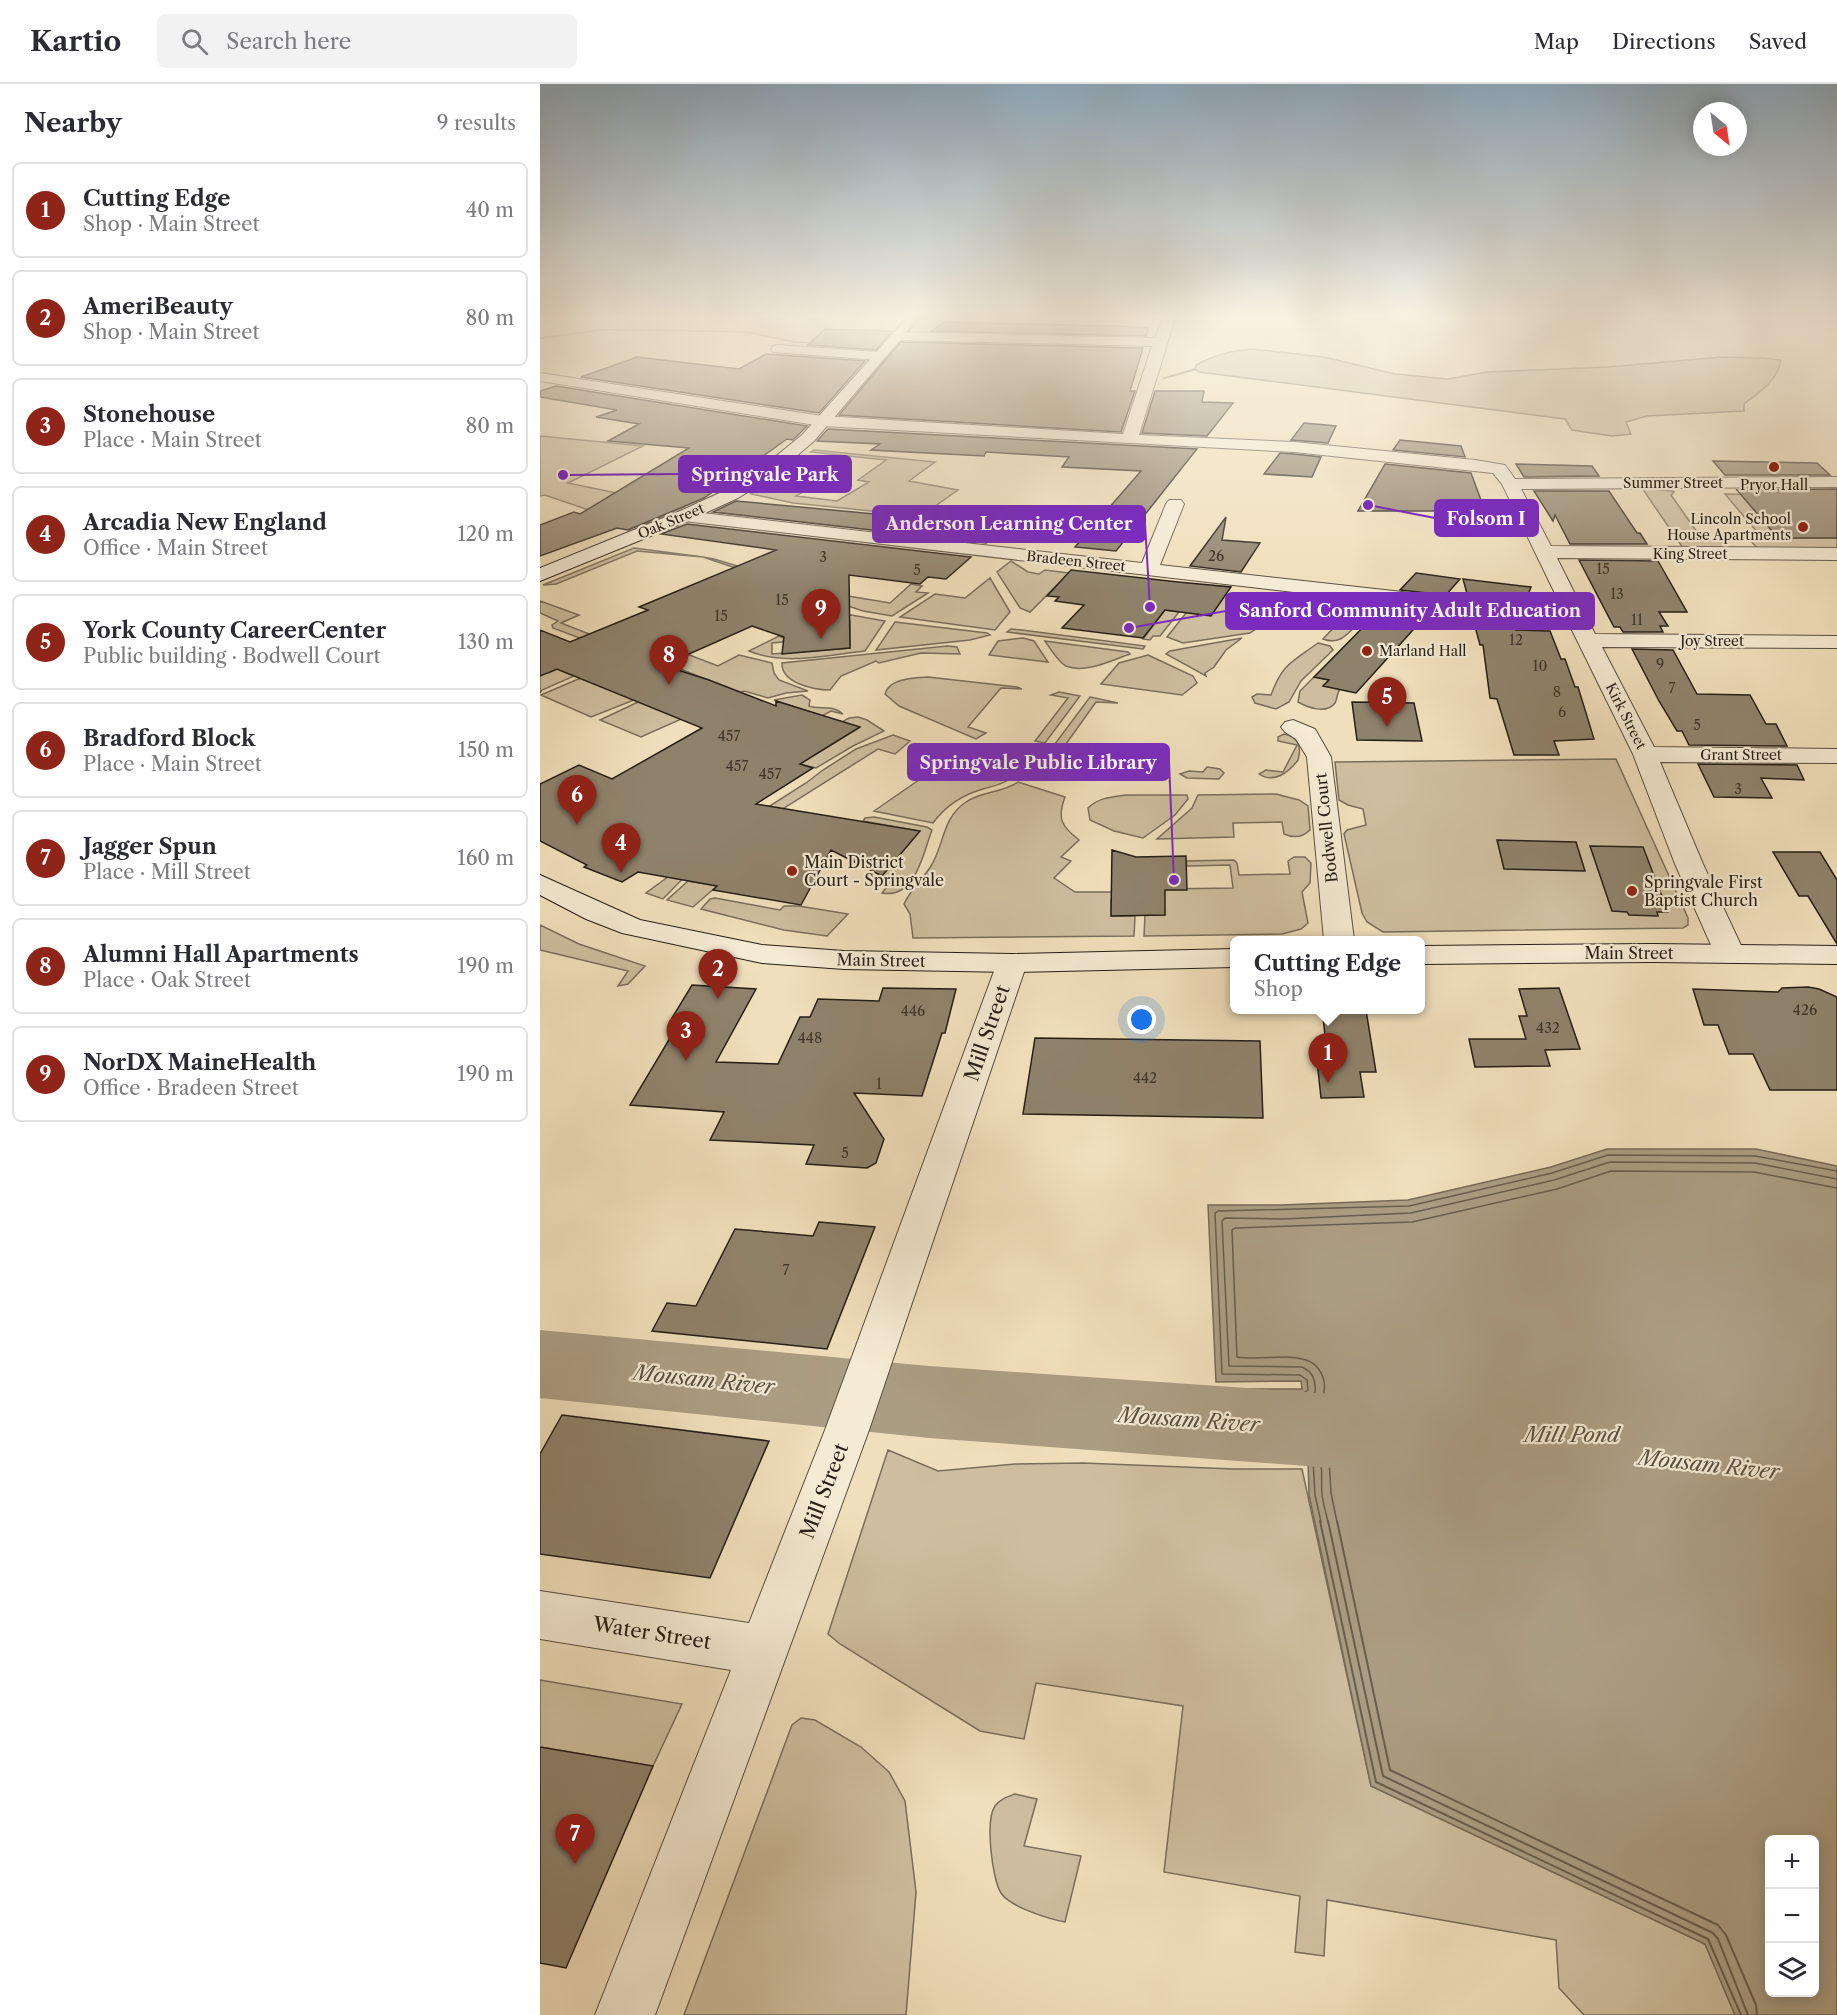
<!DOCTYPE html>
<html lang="en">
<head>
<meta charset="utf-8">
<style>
  body { margin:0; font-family:"Libre Caslon Text",serif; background:#f2f2f3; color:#2b2b33 }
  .controls { position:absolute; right:18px; bottom:18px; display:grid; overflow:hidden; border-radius:9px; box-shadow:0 3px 15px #0003 }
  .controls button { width:54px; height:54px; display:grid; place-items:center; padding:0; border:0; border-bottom:2px solid #e1e1e2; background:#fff; color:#2b2b33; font:30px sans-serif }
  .compass { position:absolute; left:1153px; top:18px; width:54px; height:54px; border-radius:50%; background:#fff; box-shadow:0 3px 15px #0003; rotate:150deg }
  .you { position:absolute; left:602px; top:936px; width:21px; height:21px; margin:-15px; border:4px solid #fff; border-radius:50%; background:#1a73e8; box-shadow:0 0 0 9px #1a73e833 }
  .badge { display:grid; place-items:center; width:39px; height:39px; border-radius:50%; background:#8f2418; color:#fff; font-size:20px; font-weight:700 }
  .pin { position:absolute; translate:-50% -50px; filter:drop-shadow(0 2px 3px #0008) }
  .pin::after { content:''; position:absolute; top:32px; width:21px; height:18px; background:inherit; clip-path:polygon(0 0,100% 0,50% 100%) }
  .popup { position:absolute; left:690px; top:852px; width:195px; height:78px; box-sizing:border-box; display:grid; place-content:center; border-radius:9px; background:#fff; filter:drop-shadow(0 2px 4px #0005); font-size:20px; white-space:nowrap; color:#7c7c81 }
  .popup b { font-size:22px; color:#2b2b33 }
  .popup::after { content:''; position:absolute; left:50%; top:100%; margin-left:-12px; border:12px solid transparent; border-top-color:#fff }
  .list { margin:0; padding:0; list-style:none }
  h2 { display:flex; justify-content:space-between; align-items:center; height:78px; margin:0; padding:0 24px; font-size:26px }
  h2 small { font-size:20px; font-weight:400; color:#7c7c81 }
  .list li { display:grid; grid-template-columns:39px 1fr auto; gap:18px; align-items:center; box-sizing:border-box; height:96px; margin:0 12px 12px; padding:0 12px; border:2px solid #e1e1e2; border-radius:9px }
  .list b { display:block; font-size:22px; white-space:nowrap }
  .list p { margin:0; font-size:20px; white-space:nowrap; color:#7c7c81 }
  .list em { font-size:20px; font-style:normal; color:#7c7c81 }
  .icon { flex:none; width:33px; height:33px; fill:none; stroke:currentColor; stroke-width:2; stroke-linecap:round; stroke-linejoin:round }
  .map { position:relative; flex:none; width:1297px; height:1931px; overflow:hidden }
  header { display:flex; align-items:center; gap:36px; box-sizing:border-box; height:84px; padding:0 30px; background:#fff; border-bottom:2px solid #e1e1e2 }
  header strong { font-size:28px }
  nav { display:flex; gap:33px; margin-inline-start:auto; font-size:21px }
  .search { width:420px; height:54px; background:#f2f2f3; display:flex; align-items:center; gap:15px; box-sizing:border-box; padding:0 21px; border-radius:9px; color:#7c7c81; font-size:22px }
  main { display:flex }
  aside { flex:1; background:#fff }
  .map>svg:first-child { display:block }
</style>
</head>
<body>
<header>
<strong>Kartio</strong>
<div class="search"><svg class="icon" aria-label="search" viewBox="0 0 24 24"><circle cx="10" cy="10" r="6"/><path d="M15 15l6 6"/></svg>Search here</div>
<nav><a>Map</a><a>Directions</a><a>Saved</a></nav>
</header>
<main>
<aside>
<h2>Nearby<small>9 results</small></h2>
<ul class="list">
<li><span class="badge">1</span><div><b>Cutting Edge</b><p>Shop · Main Street</p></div><em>40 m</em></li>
<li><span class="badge">2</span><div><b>AmeriBeauty</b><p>Shop · Main Street</p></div><em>80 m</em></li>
<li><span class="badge">3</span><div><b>Stonehouse</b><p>Place · Main Street</p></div><em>80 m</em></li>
<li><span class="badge">4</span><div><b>Arcadia New England</b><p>Office · Main Street</p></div><em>120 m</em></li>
<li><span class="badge">5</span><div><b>York County CareerCenter</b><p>Public building · Bodwell Court</p></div><em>130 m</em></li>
<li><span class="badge">6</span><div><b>Bradford Block</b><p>Place · Main Street</p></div><em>150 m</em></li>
<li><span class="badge">7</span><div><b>Jagger Spun</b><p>Place · Mill Street</p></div><em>160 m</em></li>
<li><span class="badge">8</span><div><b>Alumni Hall Apartments</b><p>Place · Oak Street</p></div><em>190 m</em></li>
<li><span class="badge">9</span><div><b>NorDX MaineHealth</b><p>Office · Bradeen Street</p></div><em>190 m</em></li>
</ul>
</aside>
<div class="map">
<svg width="1297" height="1931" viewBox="0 0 1297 1931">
  <rect width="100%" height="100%" fill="#f0dfbc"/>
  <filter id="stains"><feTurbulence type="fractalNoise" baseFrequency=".00333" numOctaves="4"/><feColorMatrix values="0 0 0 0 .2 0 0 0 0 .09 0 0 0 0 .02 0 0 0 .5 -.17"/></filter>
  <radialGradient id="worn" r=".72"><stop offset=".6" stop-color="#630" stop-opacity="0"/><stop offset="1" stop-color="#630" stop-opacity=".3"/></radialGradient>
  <path fill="#cebe9f" stroke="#7a6e5a" stroke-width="1.5" d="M712 265 784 273 855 290 908 295 947 288 1067 283 1182 273 1223 274 1241 276C1238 296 1219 309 1204 320V327L1107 332 1086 338 1091 350 1072 352 1032 346 1025 335 659 288 655 285 656 281C675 271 690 267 712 265Z
    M0 352 103 362 28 399 144 423 98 443 5 411 0 412Z
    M274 366 395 378 369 397 418 406 381 432 253 419 211 410 239 393 281 397 256 412 297 417 329 398 318 396 346 376 271 368Z
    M265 374 286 377 271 389 247 388Z
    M1102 404 1132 407 1134 408 1131 411 1162 455H1179L1186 462 1183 464H1143Z
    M1185 410 1297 412V465H1218L1209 455H1223Z
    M94 464 163 473 174 475 284 508 350 519 371 500 382 502 376 508 388 509 352 532 323 527 163 473 97 467 16 500 3 501Z
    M471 477 488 488 499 490 505 486 529 489 490 528 480 524 457 488Z
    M450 494 470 528 455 546 360 533 395 510 425 514Z
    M685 511 745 518 732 534 710 549 643 559 627 553 646 529Z
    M810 515 862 520 863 522 819 530 805 529 807 524 791 522 800 516Z
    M0 517 39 531 21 539 100 570 90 573 13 544 12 541 18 537 0 529Z
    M625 526 639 528 620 552H613L610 556 603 555Z
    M311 531 345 537 325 567C289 571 244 582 209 567L239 552 244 554 243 558 232 559V570L310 564V537L274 540 260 534Z
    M810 535 821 536C809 548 801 562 783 555L801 536Z
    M355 538 447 549 450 551 430 556 336 566Z
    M471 545 482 546 605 562 603 565 467 548Z
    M483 554 494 557 508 578 449 571 458 557Z
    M702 554 686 566 674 583 665 589 666 592 626 570 630 567Z
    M505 557 588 568 590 570C572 576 545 590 526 582 518 578 510 564 505 557Z
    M778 559 790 562 793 566 761 597 749 618 736 625 715 619 712 613 717 610 731 611C742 580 752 578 778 559Z
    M407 562 417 563 420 570 381 569 339 579 336 577 301 592 290 606C274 606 241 599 242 579Z
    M139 567 178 582 199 571 232 579 234 589 239 596 268 607 246 609 228 614 204 607 101 653 60 636 98 618 183 602 123 578 75 599 94 616 51 633 1 611 85 575Z
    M608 571 653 592 657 599 642 611 561 600 579 579Z
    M17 585 34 592 2 606 0 609V586L9 589Z
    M388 593 477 603 482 605 461 604 428 643 446 649 436 655 359 622 345 610C349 594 375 594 388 593Z
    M774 593 789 596 784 601 800 605C797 609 797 616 795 619 786 631 767 623 758 618L760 607Z
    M519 608 540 612 505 659 495 657 528 614 511 611Z
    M262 611 270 616 269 622C281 626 292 620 303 630L291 627 282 632 234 616Z
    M550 613 578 619 556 618 513 678 529 681 530 685 522 686 500 680Z
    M318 633 327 636 344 647 313 662 276 684 260 680 319 644 302 638 309 634Z
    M744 650C758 653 762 662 758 676 749 688 734 700 719 690L726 686 743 688 757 661 738 657V653Z
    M353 651 370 657 355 670 338 665 160 777 123 815 106 809 189 748 266 699 283 686 316 665Z
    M392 671C402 670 455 691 470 695 461 701 453 702 443 705 422 711 406 721 393 739L334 727 399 682 382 677Z
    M1076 675 1148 834V841L1143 844 843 848 827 838 822 829 804 750 807 746 826 741 823 725 808 721 799 716 795 678Z
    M667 683 680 685 684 689 679 695 647 694 640 690 649 687 663 688Z
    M478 698 525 713C517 734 521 742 539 756L521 773 531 777 514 794 535 808H576L571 815V832H595L594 852 373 854 370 830 364 820C370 806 383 795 391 782 405 759 402 734 426 718 442 707 462 709 478 698Z
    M736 710 759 716 768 722 770 746C762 754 753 754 744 750L742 738 693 739 694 753 617 755 652 724 658 711Z
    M586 711H647L648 715 635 731 603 754 574 747 550 736 548 724C558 714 571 713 586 711Z
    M334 733 387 743 392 746C383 769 376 815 342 809L351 798 338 796 379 747 323 737 325 734Z
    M754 773H765L771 779 770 799 762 808 768 839 761 845 742 850 604 852 605 831H625L622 805 693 804 690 781 647 782 646 777 694 776 697 779 699 791 750 790 748 777Z
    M148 797 177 802 153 823 127 816Z
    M175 814 240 826 244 822H259L308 830 287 852 244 846 161 825 170 815Z
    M0 841 39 860 105 882 88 900 78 902 88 887 0 866Z
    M348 1366 398 1387 475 1380 543 1379 694 1385H762L831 1702 1165 1860 1195 1931H1044L1019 1904 1016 1856 787 1816 784 1872 755 1868 760 1812 624 1788 643 1622 496 1599 484 1655 440 1647 300 1560 288 1550Z
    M0 1596 142 1620 113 1682 0 1663Z
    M261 1634 275 1636 321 1663 349 1688 365 1717 376 1808 366 1931H144L252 1641Z
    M475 1710 497 1715 484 1762 541 1772 525 1838C509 1835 470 1823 461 1809 452 1795 445 1736 455 1722 460 1715 467 1713 475 1710Z"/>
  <path fill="#ab9d83" stroke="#766a57" stroke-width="1.5" fill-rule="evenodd" d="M1067 1065H1216L1297 1082V1931H1195L1165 1860 831 1702 769 1411 768 1376H705L702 1305H762L761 1297 676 1298 668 1121H742L868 1116 1011 1083ZM1230 1756H1274V1908H1230Z"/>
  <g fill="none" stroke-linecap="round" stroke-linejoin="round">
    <path stroke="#685e4c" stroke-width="1.5" d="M781 1438 775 1411 773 1375 767 1370H713L710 1367 709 1312 762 1310 768 1306 767 1296 760 1291 682 1290 675 1129 678 1127 869 1122 1012 1089 1068 1071 1215 1072 1297 1087
      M788 1438C786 1429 783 1419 782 1410 780 1391 787 1373 768 1362H720L717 1360V1319L767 1317 775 1308C776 1296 773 1288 762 1283L689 1282 682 1137 685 1134 743 1135 871 1129 1014 1096 1070 1078 1215 1079 1297 1095
      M797 1438 791 1409 789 1375 781 1358 763 1354 726 1351 727 1328C742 1327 760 1331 773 1324 792 1313 786 1282 766 1276 744 1269 720 1277 697 1273L692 1146 695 1144 872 1138 1017 1105 1071 1087 1214 1088 1297 1104"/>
    <path stroke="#685e4c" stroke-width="2" d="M780 1437 836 1698 1168 1855 1201 1931
      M788 1437 843 1692 1173 1849 1178 1855 1208 1931
      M797 1437 850 1686 1178 1841 1186 1851 1216 1921 1217 1931"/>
    <path fill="#766a57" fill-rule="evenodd" d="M61 245 208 247 254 257 284 259H254L208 249 131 247H61L0 255V253Z
      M655 284 657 286 624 295 622 294Z"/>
    <path fill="#ab9d83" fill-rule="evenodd" d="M0 1246 389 1282 793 1310 823 1321 836 1347 823 1373 793 1384 389 1354 0 1314Z"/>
  </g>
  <path fill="#8f826b" stroke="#261e14" stroke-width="1.5" d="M405 238 578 242 608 244 606 252 391 247Z
    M285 245 352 247 336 266 268 261Z
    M361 258 603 264 590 307H595L581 348 299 331Z
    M226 270 325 277 279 329 41 293 97 273 199 285Z
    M16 302 267 342 253 356 247 355 164 414 88 446 77 444 0 472V441L34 428 40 430 149 364 68 357 99 340 56 333 77 326 0 313V307Z
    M615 307H664L662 318 693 319 667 352 602 349Z
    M764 339 796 342 788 359 751 356Z
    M288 345 657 365 576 467 535 463 601 387 522 383 529 373 446 368 444 372 331 366 340 360 277 357Z
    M860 356 921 362 925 373 853 366Z
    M740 369 754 370 781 373 772 393 724 390Z
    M1173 377 1277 379 1290 391H1185Z
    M845 380 931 389 948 435H942L945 443H907L902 427H818Z
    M976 380 1052 382 1059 392 984 393Z
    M1297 405V454H1238L1197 406Z
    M994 407H1069L1097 449H1100L1107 460H1030L1015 431 1013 437Z
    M196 417 399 436 403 433 468 440 446 459 173 428Z
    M686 433 682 456 720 459 701 488 650 482Z
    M147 440 431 473 406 495 388 493 380 500 309 491 310 564 242 570 244 553 212 542 131 578 116 579 169 596 236 622V617L320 643 260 680 273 684 216 720 380 747 342 792 291 766 261 821 173 806 177 802 98 788 82 798 44 783 47 781 0 757V700L39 681 72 695 162 644 17 585 0 592V546L30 558 108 526 99 523 236 466 121 450Z
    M1039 476 1118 477 1147 528H1119L1128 542H1120L1123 548H1083L1080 543H1074Z
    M531 486 638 498 691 503 671 532 625 526 603 554 522 544 544 521 515 517 519 513 507 512Z
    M876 489 920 495 906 511 860 506Z
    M923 495 991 503 985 519 928 513Z
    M845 521 891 526 816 609 783 602 789 596 774 593Z
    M932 531 979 536 976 546 1010 547 1021 575H1025L1035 603H1038L1054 655 1014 657 1019 671H974L957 615 950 614 943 561H940Z
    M1092 565 1133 566 1157 610 1210 611 1226 640H1236L1247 662 1149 661 1142 647H1137L1119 617Z
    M812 618 874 619 882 657 817 656Z
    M1158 680 1257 681 1264 696 1221 694 1232 714 1174 713Z
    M957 756 1036 758 1045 787 964 785Z
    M1050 762 1103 763 1128 828H1117L1118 832 1089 831 1087 828 1072 827Z
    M572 766 596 773 646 772 647 806H625V831L571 832Z
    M1233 768H1280L1297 796V860L1268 812H1259Z
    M152 901 216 905 176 978 238 980 260 933H270L278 915 339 917 343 904 416 905 405 949H402L382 1012 314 1009 344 1055 336 1079 327 1084 266 1080 274 1061 170 1056 184 1028 90 1021 142 934H132Z
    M1268 903 1279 905 1297 913V1006H1230L1213 970H1189L1178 941H1164L1153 905 1238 908 1242 904Z
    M1019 904 1040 965 1005 966 1010 982 935 983 929 955H986L979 932H987L979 905Z
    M782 926H826L836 988H820L824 1013 781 1014 776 967H787Z
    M495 954 720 957 723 1034 483 1030Z
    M279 1138 335 1143 287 1265 112 1247 127 1219 156 1222 195 1145 273 1152Z
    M22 1331 229 1357 170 1494 0 1470V1370Z
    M0 1663 113 1682 26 1884 0 1879Z"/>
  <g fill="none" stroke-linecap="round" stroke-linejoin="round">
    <g stroke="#584e3e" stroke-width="2">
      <path id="minor" d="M623 234H635L599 351 754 358 935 376 965 381 975 395 1297 393V403L981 405 1011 462 1297 464V476L1017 474 1055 550 1297 552V564L1062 563 1114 663 1297 665V679L1120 678 1163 780 1205 870 1201 876 1190 879 1179 876 1175 870 1135 780 1093 670 1029 540 144 437 138 436 135 432 138 428 144 427 602 479 626 420 629 416H641L644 420 620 481 1023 526 962 400 953 389 754 368 282 342 0 297V289L282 332 583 350 612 262 357 256 350 252 357 248 615 254Z
        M238 261 339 268 346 272 339 276 233 268 231 265 233 262Z
        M753 636 775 645 791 673 814 856H784L767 673 756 655 745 648 741 643 745 638Z
        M472 870 483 872 487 879 329 1346 115 1931H55L191 1586 0 1555V1507L209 1539 285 1346 457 879 461 872Z"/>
    </g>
    <g stroke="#261e14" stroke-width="2">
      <path id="secondary" d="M367 234H379L274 357 232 393 198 414 150 436 0 497V484L138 428 186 406 220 385 262 351Z
        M0 791 100 836 222 861 304 867 472 870 695 865V883L472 888 304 885 222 879 82 849 46 835 0 811Z
        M1113 860 1297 862V880L1113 878 881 880V862Z"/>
    </g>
    <use href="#minor" fill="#f5ead3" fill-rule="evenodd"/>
    <use href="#secondary" fill="#f5ead3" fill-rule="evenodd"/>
  </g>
  <linearGradient id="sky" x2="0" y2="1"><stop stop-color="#8fabc0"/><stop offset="0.46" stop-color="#f8f1e1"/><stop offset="1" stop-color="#f8f1e1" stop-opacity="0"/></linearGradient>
  <rect width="1297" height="504" fill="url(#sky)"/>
  <g fill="#8f2418" stroke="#f5ead3" stroke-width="2">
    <circle cx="1234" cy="383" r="6"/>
    <circle cx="1263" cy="443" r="6"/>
    <circle cx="827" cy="567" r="6"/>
    <circle cx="252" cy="787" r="6"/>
    <circle cx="1092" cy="807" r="6"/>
  </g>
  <g text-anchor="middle" stroke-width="4.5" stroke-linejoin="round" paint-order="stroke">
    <g font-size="14" fill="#261e14" stroke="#f5ead3">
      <text x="1133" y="404">Summer Street</text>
      <text transform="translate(131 437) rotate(-23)" y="5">Oak Street</text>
      <text x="1150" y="475">King Street</text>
      <text transform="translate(536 477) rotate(6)" y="5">Bradeen Street</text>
      <text x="1172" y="562">Joy Street</text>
      <text transform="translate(1086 632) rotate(63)" y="5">Kirk Street</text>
      <text x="1201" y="676">Grant Street</text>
    </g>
    <g font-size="14" fill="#261e14" stroke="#f5ead3">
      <text x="1234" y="406">Pryor Hall</text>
      <text x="1251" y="440" text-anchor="end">Lincoln School<tspan x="1251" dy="16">House Apartments</tspan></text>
      <text x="839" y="572" text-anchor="start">Marland Hall</text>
    </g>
    <g font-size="14" fill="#40372a">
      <text x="676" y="477">26</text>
      <text x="283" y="478">3</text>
      <text x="1063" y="490">15</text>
      <text x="377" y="491">5</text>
      <text x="1077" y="515">13</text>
      <text x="242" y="521">15</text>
      <text x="181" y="537">15</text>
      <text x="1097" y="541">11</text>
      <text x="976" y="561">12</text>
      <text x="1120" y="585">9</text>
      <text x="1000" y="587">10</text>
      <text x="1132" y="609">7</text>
      <text x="1017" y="613">8</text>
      <text x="1022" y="633">6</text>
      <text x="1157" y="646">5</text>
      <text x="189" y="657">457</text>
      <text x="197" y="687">457</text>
      <text x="230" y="695">457</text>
      <text x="1198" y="710">3</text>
      <text x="1265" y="931">426</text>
      <text x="373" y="932">446</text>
      <text x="1008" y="949">432</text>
      <text x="270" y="959">448</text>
      <text x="605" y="999">442</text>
      <text x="339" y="1005">1</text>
      <text x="305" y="1074">5</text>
      <text x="246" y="1191">7</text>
    </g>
    <g font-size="16" fill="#261e14" stroke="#f5ead3">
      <text transform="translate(786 744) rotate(-96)" y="6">Bodwell Court</text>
      <text x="1089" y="875">Main Street</text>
      <text transform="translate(341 876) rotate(1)" y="6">Main Street</text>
    </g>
    <g font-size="16" fill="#261e14" stroke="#f5ead3" text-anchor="start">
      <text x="264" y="784">Main District<tspan x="264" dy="18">Court - Springvale</tspan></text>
      <text x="1104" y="804">Springvale First<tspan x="1104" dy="18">Baptist Church</tspan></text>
    </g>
    <g font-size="20" fill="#261e14" stroke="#f5ead3">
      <text transform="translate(447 949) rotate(-71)" y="7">Mill Street</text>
      <text transform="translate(284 1407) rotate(-69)" y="7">Mill Street</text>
      <text transform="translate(112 1549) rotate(9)" y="7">Water Street</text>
    </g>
    <g font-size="21" font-style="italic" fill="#5b5140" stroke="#f5ead3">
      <text transform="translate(164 1296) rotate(6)" y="7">Mousam River</text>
      <text transform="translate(649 1336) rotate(4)" y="7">Mousam River</text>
      <text x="1032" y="1358">Mill Pond</text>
      <text transform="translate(1169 1381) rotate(6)" y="7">Mousam River</text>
    </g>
  </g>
  <path fill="none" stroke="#7b2cbf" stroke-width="2" d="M23 391L139 390M828 421L895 434M610 523L605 440M589 544L686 527M634 796L629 678"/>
  <g fill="#7b2cbf" stroke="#f5ead3" stroke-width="2">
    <circle cx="23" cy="391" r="6"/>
    <circle cx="828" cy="421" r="6"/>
    <circle cx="610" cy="523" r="6"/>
    <circle cx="589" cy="544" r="6"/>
    <circle cx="634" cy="796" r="6"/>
  </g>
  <g fill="#7b2cbf" stroke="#7b2cbf" stroke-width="2">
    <rect x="139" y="372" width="172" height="36" rx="6"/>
    <rect x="895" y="416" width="103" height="36" rx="6"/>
    <rect x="333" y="422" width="272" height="36" rx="6"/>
    <rect x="686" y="509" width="368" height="36" rx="6"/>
    <rect x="368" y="660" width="261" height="36" rx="6"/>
  </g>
  <g font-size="18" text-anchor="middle" font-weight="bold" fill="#fff">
    <text x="225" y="397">Springvale Park</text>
    <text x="946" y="441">Folsom I</text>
    <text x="469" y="446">Anderson Learning Center</text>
    <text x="870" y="533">Sanford Community Adult Education</text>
    <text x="498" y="685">Springvale Public Library</text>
  </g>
  <rect width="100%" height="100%" filter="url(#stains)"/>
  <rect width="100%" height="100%" fill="url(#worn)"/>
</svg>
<div class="controls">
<button>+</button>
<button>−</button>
<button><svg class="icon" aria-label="layers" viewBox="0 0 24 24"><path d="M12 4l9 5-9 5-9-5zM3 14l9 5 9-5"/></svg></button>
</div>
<svg class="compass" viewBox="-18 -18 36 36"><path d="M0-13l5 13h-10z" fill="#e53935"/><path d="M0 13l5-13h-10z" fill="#7c7c81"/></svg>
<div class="you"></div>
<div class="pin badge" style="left:788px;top:999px">1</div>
<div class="popup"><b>Cutting Edge</b>Shop</div>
<div class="pin badge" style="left:178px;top:915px">2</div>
<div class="pin badge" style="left:146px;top:977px">3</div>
<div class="pin badge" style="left:81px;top:789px">4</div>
<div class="pin badge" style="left:847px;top:643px">5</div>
<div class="pin badge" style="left:37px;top:741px">6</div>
<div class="pin badge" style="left:35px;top:1780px">7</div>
<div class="pin badge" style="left:129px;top:601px">8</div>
<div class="pin badge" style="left:281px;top:555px">9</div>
</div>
</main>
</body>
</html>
